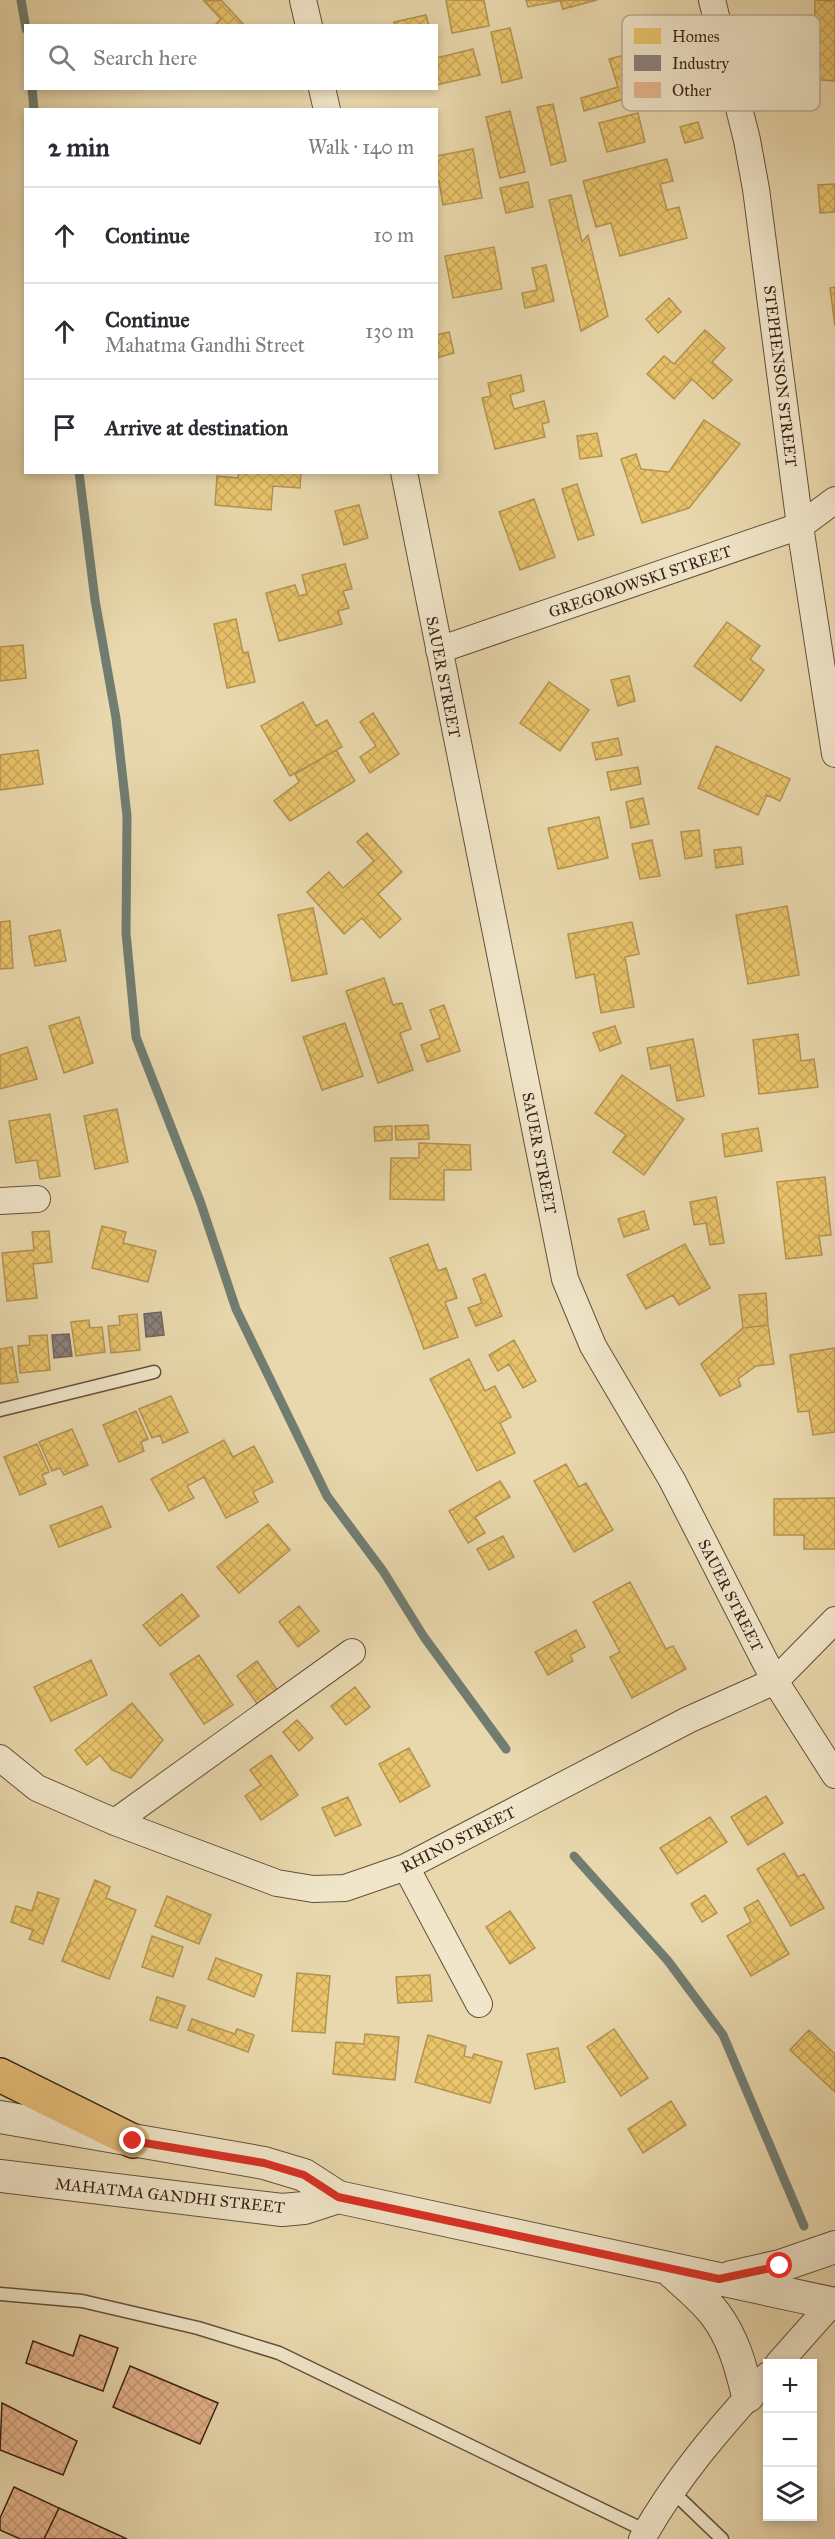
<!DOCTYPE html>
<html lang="en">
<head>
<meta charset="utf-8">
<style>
  body { margin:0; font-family:"IM FELL Great Primer",serif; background:#f2f2f3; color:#2b2b33 }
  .controls { position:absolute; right:18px; bottom:18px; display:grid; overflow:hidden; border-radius:0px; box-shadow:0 3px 9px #0003 }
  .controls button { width:54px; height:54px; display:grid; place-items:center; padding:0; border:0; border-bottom:2px solid #e1e1e2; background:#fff; color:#2b2b33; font:30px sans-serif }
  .stop { position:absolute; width:18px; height:18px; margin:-14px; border:4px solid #d93025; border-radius:50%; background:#fff }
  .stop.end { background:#d93025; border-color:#fff; box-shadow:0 2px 6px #0008 }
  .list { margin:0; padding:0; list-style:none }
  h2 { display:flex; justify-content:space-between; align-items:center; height:78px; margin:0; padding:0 24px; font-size:26px }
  h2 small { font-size:20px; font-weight:400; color:#7c7c81 }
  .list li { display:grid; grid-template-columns:39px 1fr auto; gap:18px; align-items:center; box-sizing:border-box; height:96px; padding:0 24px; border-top:2px solid #e1e1e2 }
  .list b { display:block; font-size:22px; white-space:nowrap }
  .list p { margin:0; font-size:20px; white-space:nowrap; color:#7c7c81 }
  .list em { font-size:20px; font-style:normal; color:#7c7c81 }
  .icon { flex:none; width:33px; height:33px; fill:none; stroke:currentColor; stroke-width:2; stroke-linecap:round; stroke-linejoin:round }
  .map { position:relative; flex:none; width:835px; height:2539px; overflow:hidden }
  .search { position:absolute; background:#fff; box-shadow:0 3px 9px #0003; left:24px; top:24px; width:414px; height:66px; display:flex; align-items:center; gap:15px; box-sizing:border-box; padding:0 21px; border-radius:0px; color:#7c7c81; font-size:22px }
  .panel { position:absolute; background:#fff; box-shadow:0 3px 9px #0003; left:24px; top:108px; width:414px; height:366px; border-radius:0px }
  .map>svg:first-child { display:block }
</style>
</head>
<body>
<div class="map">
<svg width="835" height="2539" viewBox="0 0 835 2539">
  <defs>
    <pattern id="homes-cross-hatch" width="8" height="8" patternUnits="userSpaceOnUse" patternTransform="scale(1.5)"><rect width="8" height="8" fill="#e9c46a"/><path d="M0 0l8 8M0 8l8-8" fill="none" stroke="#c9a85b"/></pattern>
    <pattern id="industry-cross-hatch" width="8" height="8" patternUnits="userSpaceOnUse" patternTransform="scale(1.5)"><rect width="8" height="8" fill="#8a817c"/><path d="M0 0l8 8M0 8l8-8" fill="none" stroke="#726965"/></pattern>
    <pattern id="building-cross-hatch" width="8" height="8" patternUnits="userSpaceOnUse" patternTransform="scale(1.5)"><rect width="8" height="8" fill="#e6b48c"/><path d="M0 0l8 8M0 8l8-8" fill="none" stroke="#c69a78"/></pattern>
  </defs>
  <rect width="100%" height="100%" fill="#e9d8ad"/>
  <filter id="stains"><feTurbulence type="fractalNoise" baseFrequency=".00333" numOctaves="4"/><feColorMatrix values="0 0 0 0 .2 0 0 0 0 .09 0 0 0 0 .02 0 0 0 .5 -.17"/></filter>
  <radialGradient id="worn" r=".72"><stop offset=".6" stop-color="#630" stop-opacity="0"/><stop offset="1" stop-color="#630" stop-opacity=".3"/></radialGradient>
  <path fill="url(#homes-cross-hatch)" stroke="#b49351" stroke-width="1.5" d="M221 0 245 26H214L221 19 204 1Z
    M446 0H484L489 26 452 33Z
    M526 0H560V1L528 7Z
    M560 0H597L563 9Z
    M815 0 835 1V81L811 79 814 63Z
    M426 15 429 26H395L394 22Z
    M510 28 522 78 502 83 491 32Z
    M656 29 672 85 584 111 581 98 618 87 609 59 644 50 639 34Z
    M473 49 480 75 436 85V58Z
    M553 104 566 161 551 165 537 107Z
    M510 111 525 172 500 178 486 117Z
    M638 113 645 142 607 152 599 123Z
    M698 122 703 138 685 143 680 127Z
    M473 149 482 198 443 205 439 181 436 182V156Z
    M667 159 673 181 660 184 667 210 679 207 687 238 620 256 611 223 596 227 583 181Z
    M528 182 533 207 506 213 500 188Z
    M835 184V212L820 213 818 185Z
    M571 195 582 242 588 235 608 316 581 331 549 200Z
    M494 247 502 289 453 298 445 256Z
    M546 265 554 301 525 308 522 293 537 290 532 268Z
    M835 287V326L830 288Z
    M669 298 681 312 658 333 646 319Z
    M705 330 725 348 712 362 732 380 713 399 692 379 674 399 647 374 664 356 674 364Z
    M449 332 454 353 436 358V335Z
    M521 375 524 391 510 395 514 409 544 401 549 422 542 424 545 437 495 449 482 398 491 396 488 383Z
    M704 420 740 444 689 508 642 523 621 459 636 454 641 469 669 472Z
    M597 433 602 456 580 459 577 436Z
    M239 472H301L300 488 273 486 271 510 215 505 217 476 238 478Z
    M577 484 594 535 578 540 562 489Z
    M534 499 555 557 520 570 499 512Z
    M359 505 368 538 344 545 335 511Z
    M345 564 352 589 343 591 349 608 338 611 342 624 279 641 266 593 295 585 299 596 307 594 302 575Z
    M236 619 243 653 248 652 255 682 227 688 214 624Z
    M727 622 760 646 750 659 764 670 741 701 694 666Z
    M23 645 26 678 0 681V647Z
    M629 676 635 701 618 706 611 680Z
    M549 682 589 710 560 751 520 723Z
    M303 702 316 726 327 720 342 747 290 776 261 726Z
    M373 713 399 754 370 773 360 757 376 746 360 722Z
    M618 738 622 755 596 760 592 743Z
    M716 746 790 779 780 801 767 795 758 815 698 788Z
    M38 750 43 784 0 790V755Z
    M336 750 355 781 290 821 274 801 299 782 295 774Z
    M638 767 641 784 611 790 607 772Z
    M643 798 649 824 631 828 626 802Z
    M599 817 608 858 558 869 548 828Z
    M699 830 702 856 685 859 681 832Z
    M367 833 402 872 378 894 401 919 380 938 362 918 344 934 307 892 329 872 343 888 374 861 357 842Z
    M652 840 660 876 640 879 632 844Z
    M741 847 743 864 716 868 714 850Z
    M787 906 799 975 748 984 736 915Z
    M313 908 327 974 292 981 278 915Z
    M10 921 13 968 0 969V922Z
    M632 922 639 954 625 957 634 1007 601 1013 594 974 576 978 568 934Z
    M60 930 66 961 35 966 29 936Z
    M384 978 393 1005 402 1003 411 1029 400 1033 413 1070 378 1083 346 991Z
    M444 1005 460 1051 427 1062 421 1045 440 1038 430 1010Z
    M79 1017 93 1063 64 1073 49 1026Z
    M345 1023 363 1076 322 1090 303 1037Z
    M615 1026 621 1043 600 1051 593 1033Z
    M798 1034 801 1061 814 1059 818 1087 759 1094 753 1040Z
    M693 1039 704 1096 677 1101 670 1065 651 1069 647 1048Z
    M27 1047 37 1079 0 1089V1055Z
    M622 1075 684 1119 644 1175 613 1152 626 1135 595 1113Z
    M117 1109 128 1162 95 1169 84 1116Z
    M50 1114 60 1176 40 1179 37 1160 16 1163 9 1121Z
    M428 1125 429 1139 396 1140 395 1126Z
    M392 1126V1140L375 1141 374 1127Z
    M758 1128 762 1151 725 1157 722 1134Z
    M419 1143 470 1145 471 1170H444V1200L390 1199 391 1158H419Z
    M825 1177 831 1235 819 1236 822 1255 786 1259 777 1182Z
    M716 1197 724 1243 710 1245 706 1223 694 1225 690 1202Z
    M644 1211 649 1229 624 1237 618 1219Z
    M102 1226 126 1232 123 1243 156 1251 148 1282 92 1268Z
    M49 1231 52 1262 33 1264 37 1298 7 1301 2 1253 34 1250 32 1232Z
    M428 1244 438 1271 446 1268 457 1298 445 1302 458 1337 424 1349 390 1258Z
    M685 1244 710 1288 679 1305 673 1295 646 1309 627 1275Z
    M485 1274 502 1316 476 1326 468 1308 482 1303 473 1279Z
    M766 1293 768 1325 743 1328 739 1295Z
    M137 1314 140 1350 111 1353 108 1326 120 1325 119 1316Z
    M89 1320 90 1328 102 1327 105 1352 76 1356 71 1322Z
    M768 1325 774 1364 756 1366 738 1379 741 1386 720 1396 701 1364 743 1328Z
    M47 1335 50 1370 20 1373 18 1346 30 1345 29 1336Z
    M514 1340 536 1381 523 1388 509 1364 498 1371 489 1355Z
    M12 1347 18 1382 0 1384V1349Z
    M835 1348V1432L813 1435 809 1411 798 1412 790 1355Z
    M469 1359 485 1391 495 1386 511 1417 500 1423 515 1453 477 1471 430 1379Z
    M171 1396 188 1432 163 1443 160 1435 152 1438 139 1409Z
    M136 1411 148 1439 141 1442 144 1451 119 1462 103 1425Z
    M72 1429 88 1465 64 1475 60 1468 52 1471 39 1442Z
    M224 1440 233 1457 254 1446 273 1482 253 1492 258 1502 226 1518 204 1477 187 1486 194 1498 169 1511 151 1479Z
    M37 1444 49 1472 42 1475 46 1484 20 1495 4 1457Z
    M566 1464 579 1487 586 1483 613 1530 574 1552 534 1481Z
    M500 1481 510 1497 475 1517 485 1533 468 1543 449 1511Z
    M835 1498V1549H804V1535H774V1499Z
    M102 1506 111 1527 59 1547 50 1526Z
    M268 1524 290 1550 239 1593 217 1567Z
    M503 1536 514 1557 489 1570 477 1549Z
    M630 1582 666 1649 673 1646 686 1669 632 1698 610 1657 620 1652 593 1602Z
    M182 1594 199 1616 160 1646 143 1625Z
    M299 1606 319 1631 298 1647 279 1622Z
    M576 1630 585 1647 570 1655 573 1661 548 1675 535 1652Z
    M199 1655 233 1705 204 1724 170 1674Z
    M91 1660 107 1695 51 1721 34 1687Z
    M257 1661 278 1691 258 1705 237 1676Z
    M355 1687 370 1707 346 1725 331 1706Z
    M132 1703 163 1740 131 1778 112 1770 100 1755 87 1765 75 1750Z
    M297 1720 313 1738 299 1751 283 1732Z
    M409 1748 430 1786 400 1802 379 1764Z
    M271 1755 298 1795 261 1820 245 1796 261 1785 250 1770Z
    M766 1796 783 1823 748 1845 731 1817Z
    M348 1797 361 1825 335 1836 322 1808Z
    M710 1817 727 1842 677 1874 660 1848Z
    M784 1853 798 1877 804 1874 824 1908 791 1926 757 1869Z
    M95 1880 110 1887 106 1898 136 1910 109 1979 62 1961Z
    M38 1892 59 1899 43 1944 29 1939 33 1930 11 1922 16 1906 32 1911Z
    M705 1895 717 1913 702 1922 691 1904Z
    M167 1896 211 1915 199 1944 155 1926Z
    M758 1900 789 1954 751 1976 727 1936 751 1922 744 1908Z
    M510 1911 535 1948 510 1964 486 1927Z
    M152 1936 183 1947 173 1977 142 1967Z
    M216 1958 262 1975 254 1997 208 1979Z
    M297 1973 330 1976 325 2033 292 2031Z
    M430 1975 432 2001 398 2003 396 1977Z
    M157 1997 185 2006 177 2028 150 2020Z
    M192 2019 235 2034 237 2029 254 2035 248 2052 188 2030Z
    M614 2029 648 2078 621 2096 587 2047Z
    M809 2030 835 2054V2092L790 2050Z
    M365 2034 399 2037 395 2080 333 2074 336 2042 364 2044Z
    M428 2035 466 2046 464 2056 472 2058 474 2054 502 2062 490 2103 415 2082Z
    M558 2048 565 2082 535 2089 527 2054Z
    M671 2101 686 2125 643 2153 628 2129Z"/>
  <path fill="url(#industry-cross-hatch)" stroke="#71645e" stroke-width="1.5" d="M161 1312 164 1335 146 1337 144 1314Z
    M69 1334 72 1356 54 1358 52 1335Z"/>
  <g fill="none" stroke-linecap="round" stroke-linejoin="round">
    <path stroke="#717d72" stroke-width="9" d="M21 0 26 29
      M32 88 34 110
      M79 472 95 600 116 718 127 816 126 933 136 1037 200 1201 236 1309 327 1496 383 1571 424 1637 506 1749
      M574 1856 668 1961 723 2035 804 2226"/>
  </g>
  <path fill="url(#building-cross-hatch)" stroke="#382218" stroke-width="1.5" d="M80 2335 118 2348 103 2391 26 2363 33 2341 73 2356Z
    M130 2366 218 2403 200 2444 113 2407Z
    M2 2403 77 2441 63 2475 0 2450Z
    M14 2487 59 2508 44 2539H20L0 2530V2518Z
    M59 2508 127 2539H44Z"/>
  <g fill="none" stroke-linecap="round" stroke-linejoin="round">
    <g stroke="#64503d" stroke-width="15">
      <path id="service" d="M0 1410 154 1372
        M0 2294 82 2301 198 2328 279 2353 646 2531
        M671 2490 722 2539"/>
    </g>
    <g stroke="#64503d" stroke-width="28">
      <path id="minor" d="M303 0 309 26
        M712 0 747 140 756 189 800 526 835 754
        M322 88 327 110
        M404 472 565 1279 593 1346 672 1480 775 1681 835 1775
        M439 650 800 526 835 500
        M0 1201 37 1199
        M0 1758 37 1788 115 1822 277 1883 313 1889 345 1888 406 1867 688 1720 775 1681 835 1620
        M115 1822 352 1652
        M406 1867 479 2004
        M778 2364 832 2303
        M642 2539C676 2478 721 2426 768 2375"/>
    </g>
    <g stroke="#64503d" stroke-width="34">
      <path id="tertiary" d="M0 2117 264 2163 304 2175 338 2197 835 2304
        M0 2176 282 2210 304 2208 338 2197
        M669 2269C684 2283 703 2298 715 2314 734 2339 741 2368 748 2396
        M731 2277 780 2266 835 2247"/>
    </g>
    <g stroke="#382218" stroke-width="36">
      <path id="primary" d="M0 2075 133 2141"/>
    </g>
    <use href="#service" stroke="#f1e6ca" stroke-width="12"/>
    <use href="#minor" stroke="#f1e6ca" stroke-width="26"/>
    <use href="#tertiary" stroke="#f1e6ca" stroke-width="32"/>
    <use href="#primary" stroke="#e4bc76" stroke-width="33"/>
  </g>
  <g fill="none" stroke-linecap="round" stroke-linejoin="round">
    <path stroke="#d93025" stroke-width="8" d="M133 2141 264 2163 304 2175 338 2197 719 2279 780 2266"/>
  </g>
  <g text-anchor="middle" stroke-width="6" stroke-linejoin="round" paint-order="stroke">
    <g font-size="16" fill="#382218" stroke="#f1e6ca">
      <text transform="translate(781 376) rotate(83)" y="6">STEPHENSON STREET</text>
      <text transform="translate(640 581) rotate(-19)" y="6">GREGOROWSKI STREET</text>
      <text transform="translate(444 677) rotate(79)" y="6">SAUER STREET</text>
      <text transform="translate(540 1153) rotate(79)" y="6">SAUER STREET</text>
      <text transform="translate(731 1595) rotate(63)" y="6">SAUER STREET</text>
      <text transform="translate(458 1839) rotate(-27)" y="6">RHINO STREET</text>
      <text transform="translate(170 2195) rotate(6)" y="6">MAHATMA GANDHI STREET</text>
    </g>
  </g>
  <rect x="622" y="15" width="198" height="96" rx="9" fill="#f1e6ca" stroke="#baab95" stroke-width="1.5"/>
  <rect x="634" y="28" width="27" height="16" fill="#e9c46a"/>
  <rect x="634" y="55" width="27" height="16" fill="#8a817c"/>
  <rect x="634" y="82" width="27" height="16" fill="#e6b48c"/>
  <g font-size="16" fill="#382218">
    <text x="672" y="42">Homes</text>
    <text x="672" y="69">Industry</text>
    <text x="672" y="96">Other</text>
  </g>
  <rect width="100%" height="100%" filter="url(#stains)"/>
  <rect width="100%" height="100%" fill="url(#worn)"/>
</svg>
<div class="controls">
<button>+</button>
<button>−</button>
<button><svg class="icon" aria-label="layers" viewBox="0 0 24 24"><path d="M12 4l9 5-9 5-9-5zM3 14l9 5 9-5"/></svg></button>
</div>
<div class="stop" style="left:780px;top:2266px"></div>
<div class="stop end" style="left:133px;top:2141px"></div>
<div class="search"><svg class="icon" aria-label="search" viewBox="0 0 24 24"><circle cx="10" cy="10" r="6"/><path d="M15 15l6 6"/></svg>Search here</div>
<section class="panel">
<h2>2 min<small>Walk · 140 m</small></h2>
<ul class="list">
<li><svg class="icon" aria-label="ahead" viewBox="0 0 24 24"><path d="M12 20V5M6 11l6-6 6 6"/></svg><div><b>Continue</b></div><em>10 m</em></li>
<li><svg class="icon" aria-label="ahead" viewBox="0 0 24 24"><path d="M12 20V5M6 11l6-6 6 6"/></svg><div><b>Continue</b><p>Mahatma Gandhi Street</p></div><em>130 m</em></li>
<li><svg class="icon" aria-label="arrive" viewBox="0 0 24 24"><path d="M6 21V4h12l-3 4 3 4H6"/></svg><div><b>Arrive at destination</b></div></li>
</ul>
</section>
</div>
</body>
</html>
